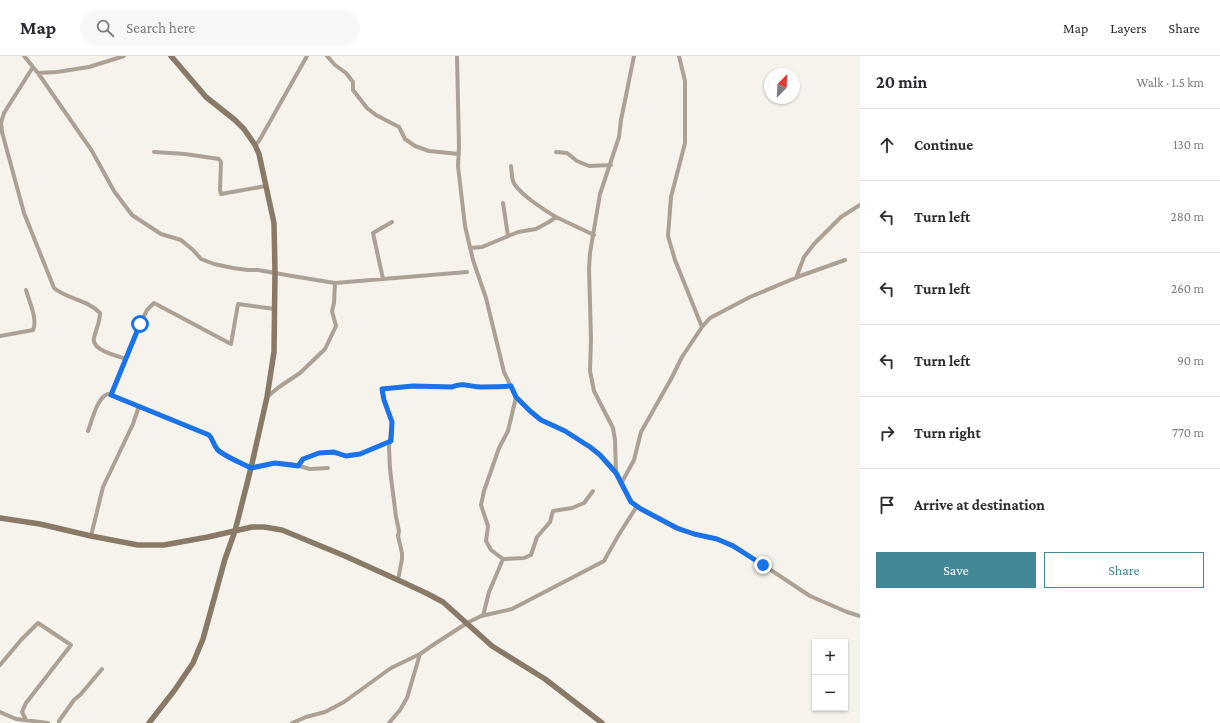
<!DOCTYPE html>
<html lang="en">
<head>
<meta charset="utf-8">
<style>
  body { margin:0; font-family:"Crimson Pro",serif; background:#f7f7f7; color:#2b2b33 }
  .controls { position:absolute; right:12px; bottom:12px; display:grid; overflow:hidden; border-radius:0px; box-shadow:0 1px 3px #0004 }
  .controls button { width:36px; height:36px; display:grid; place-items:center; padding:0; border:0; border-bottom:1px solid #e1e1e2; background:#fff; color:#2b2b33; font:20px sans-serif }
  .compass { position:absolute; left:764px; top:12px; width:36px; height:36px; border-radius:50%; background:#fff; box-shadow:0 1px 3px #0004; rotate:24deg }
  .stop { position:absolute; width:12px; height:12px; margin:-9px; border:3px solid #1a73e8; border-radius:50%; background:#fff }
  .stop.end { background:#1a73e8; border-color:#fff; box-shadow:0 1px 4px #0008 }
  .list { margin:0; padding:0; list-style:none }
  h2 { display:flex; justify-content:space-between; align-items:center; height:52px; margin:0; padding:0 16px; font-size:17px }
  h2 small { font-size:13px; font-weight:400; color:#7c7c81 }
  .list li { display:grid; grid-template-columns:26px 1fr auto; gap:12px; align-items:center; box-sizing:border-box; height:72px; padding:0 16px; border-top:1px solid #e1e1e2 }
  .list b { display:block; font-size:15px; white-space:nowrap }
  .list em { font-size:13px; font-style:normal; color:#7c7c81 }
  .actions { display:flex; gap:8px; padding:12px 16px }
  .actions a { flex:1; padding:9px 0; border:1px solid #438896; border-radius:0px; text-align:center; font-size:14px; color:#438896 }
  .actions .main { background:#438896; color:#fff }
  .icon { flex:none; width:22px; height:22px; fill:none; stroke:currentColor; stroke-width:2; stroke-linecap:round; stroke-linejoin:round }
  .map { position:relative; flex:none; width:860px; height:667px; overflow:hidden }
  header { display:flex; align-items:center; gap:24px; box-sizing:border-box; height:56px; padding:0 20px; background:#fff; border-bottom:1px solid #e1e1e2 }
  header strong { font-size:19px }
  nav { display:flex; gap:22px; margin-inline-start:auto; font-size:14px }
  .search { width:280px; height:36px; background:#f7f7f7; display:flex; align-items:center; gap:10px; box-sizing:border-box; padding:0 14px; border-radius:22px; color:#7c7c81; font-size:15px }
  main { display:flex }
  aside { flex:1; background:#fff }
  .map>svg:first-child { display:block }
</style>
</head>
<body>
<header>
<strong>Map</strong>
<div class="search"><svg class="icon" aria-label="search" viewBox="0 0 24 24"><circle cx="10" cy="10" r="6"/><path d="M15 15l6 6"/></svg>Search here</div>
<nav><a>Map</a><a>Layers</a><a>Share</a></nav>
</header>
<main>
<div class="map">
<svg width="860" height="667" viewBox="0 0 860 667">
  <rect width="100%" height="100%" fill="#f5f3ec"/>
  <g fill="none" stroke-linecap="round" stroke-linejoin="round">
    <path stroke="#aca195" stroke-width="4" d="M24 0 38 17 92 95 114 135 132 159 161 178 181 184 193 194 201 203 214 208 233 212 248 214H258L292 220 335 227 467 216
      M327 0 335 9 346 17 353 26V34L367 52 376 59 399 71 405 83 415 90 429 95 459 98
      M457 0 459 90 458 110 465 170 473 204 486 242 504 316 516 341 530 355 541 364 565 375 590 391 600 399 610 409 618 419 631 446 641 453 677 473 694 478 717 483 733 489 810 540 847 556 860 560
      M679 0 685 25V87L671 141 668 180 675 204 702 271
      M33 11 4 57 1 67 2 76 24 157 54 232C67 243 88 244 100 257 100 266 96 273 94 282 91 294 117 300 126 303
      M38 17 57 16 89 11 124 0
      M255 89 259 85 307 0
      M154 96 185 98 219 103 221 106 220 134 221 138 266 130
      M556 96 567 97 577 105 589 110 611 109
      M511 110C512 116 511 124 515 129 523 140 544 154 556 161
      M503 147 508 180
      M470 192 482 191 518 176 536 173 549 166 556 161 594 179
      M796 222 804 201 814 188 841 161 860 149
      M383 223 373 177 392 166
      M0 280 33 274C38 264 29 245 26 234
      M111 339 140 268 147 254 154 247 231 288 238 248 275 253
      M267 341 279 331 300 317 325 293 336 270 332 255 334 247 335 227
      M88 375C92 365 97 341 108 338L209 379C213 383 213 388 217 393 223 400 242 407 251 412L275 407 292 408 310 413 328 412
      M298 410 303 403 319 397H334L346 400 360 398 391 385
      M616 417 615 384 613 372 594 335 590 315 591 282 589 213 590 197 600 138 619 81 621 64 634 0
      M622 426 634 404 641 376 671 323 682 301 702 271 710 262 750 241 800 220 845 204
      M91 480 103 431 133 368 139 350
      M503 503 491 494 486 485 488 470 481 449 484 435 499 392 508 375 516 341
      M398 524 402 503V497L398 480 399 475 396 461 390 413 389 391 392 366 384 344 382 333 413 330 452 331C462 326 471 331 481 331 491 331 501 331 511 330
      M483 560 489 536 503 503 524 502 531 499 537 481 550 466 553 455 572 452 584 447 593 435
      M0 609 21 584 38 567 71 589 26 647 22 656 26 664
      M0 656 16 663 48 667
      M59 667V665L74 644 81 638 102 613
      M292 667 306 661 325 656 344 646 391 612 420 598 436 587 467 567 481 560 512 553 604 505 618 480 637 450
      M389 667 400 654 407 642 420 598"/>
    <path stroke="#897a68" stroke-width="5.5" d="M0 462 40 468 91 480 138 489H164L208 481 252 471H264L282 474 345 500 398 524 426 537 443 546 492 590 545 623 602 667
      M149 667 174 635 193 607 203 583 225 503 235 475 251 412 267 341 274 296 275 216 274 167 259 98 255 89 244 73 235 64 206 41 171 0"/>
  </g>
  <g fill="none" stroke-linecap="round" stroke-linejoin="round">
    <path stroke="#1a73e8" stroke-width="5" d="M140 268 111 339 209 379C213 383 213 388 217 393 223 400 242 407 251 412L275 407 298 410 303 403 319 397 334 396 346 400 360 398 391 385 392 366 384 344 382 333 413 330 452 331C462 326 471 331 481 331 491 331 501 331 511 330L516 341 530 355 541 364 565 375 590 391 600 399 616 417 631 446 641 453 677 472 694 478 717 483 733 490 763 509"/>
  </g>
</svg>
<div class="controls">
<button>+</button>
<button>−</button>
</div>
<svg class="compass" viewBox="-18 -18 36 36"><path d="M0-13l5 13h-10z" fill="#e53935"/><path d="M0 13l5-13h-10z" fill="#7c7c81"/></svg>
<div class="stop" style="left:140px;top:268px"></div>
<div class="stop end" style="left:763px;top:509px"></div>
</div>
<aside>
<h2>20 min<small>Walk · 1.5 km</small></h2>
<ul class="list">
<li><svg class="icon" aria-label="ahead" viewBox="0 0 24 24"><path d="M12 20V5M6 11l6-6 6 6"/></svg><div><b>Continue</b></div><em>130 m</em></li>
<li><svg class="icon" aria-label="left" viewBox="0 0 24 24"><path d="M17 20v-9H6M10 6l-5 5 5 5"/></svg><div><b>Turn left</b></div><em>280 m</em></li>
<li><svg class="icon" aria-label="left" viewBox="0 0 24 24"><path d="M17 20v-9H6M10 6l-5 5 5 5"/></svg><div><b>Turn left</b></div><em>260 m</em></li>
<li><svg class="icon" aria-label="left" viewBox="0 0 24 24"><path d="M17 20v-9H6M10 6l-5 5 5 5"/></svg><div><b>Turn left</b></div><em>90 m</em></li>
<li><svg class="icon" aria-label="right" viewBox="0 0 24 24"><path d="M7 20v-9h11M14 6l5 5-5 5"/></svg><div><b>Turn right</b></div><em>770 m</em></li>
<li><svg class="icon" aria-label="arrive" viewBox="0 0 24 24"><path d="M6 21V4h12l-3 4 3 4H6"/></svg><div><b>Arrive at destination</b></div></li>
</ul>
<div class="actions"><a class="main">Save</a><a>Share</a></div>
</aside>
</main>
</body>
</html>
